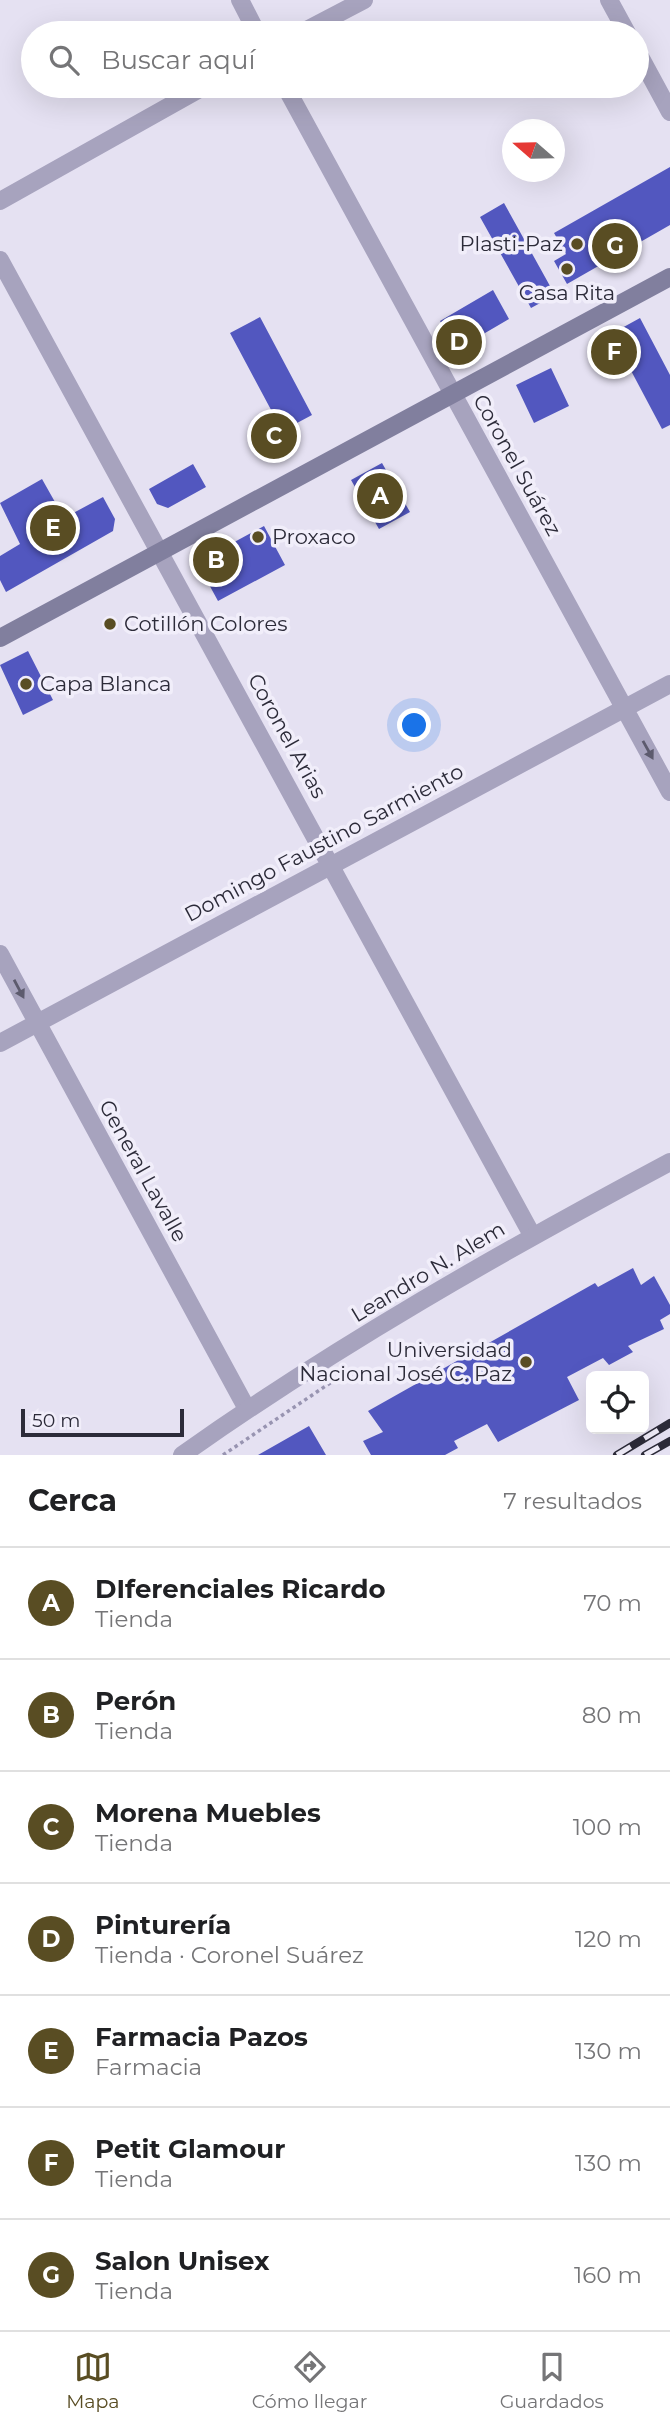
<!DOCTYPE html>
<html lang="es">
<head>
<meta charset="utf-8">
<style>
  body { margin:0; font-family:Montserrat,sans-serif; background:#f2f2f2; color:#202124 }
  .controls { position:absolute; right:21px; bottom:21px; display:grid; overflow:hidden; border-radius:10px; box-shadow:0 7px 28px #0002 }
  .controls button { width:63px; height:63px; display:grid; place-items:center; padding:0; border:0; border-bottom:2px solid #e0e0e0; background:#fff; color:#202124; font:35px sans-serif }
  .compass { position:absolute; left:502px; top:119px; width:63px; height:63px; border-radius:50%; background:#fff; box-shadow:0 7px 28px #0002; rotate:290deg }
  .scale { position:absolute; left:21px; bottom:18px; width:163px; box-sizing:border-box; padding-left:7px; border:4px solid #2c2b39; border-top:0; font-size:19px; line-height:24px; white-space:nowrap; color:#2c2b39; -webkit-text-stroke:5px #f1eefa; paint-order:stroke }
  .you { position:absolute; left:415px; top:726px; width:24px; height:24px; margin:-18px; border:5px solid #fff; border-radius:50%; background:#1a73e8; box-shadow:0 0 0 10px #1a73e833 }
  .badge { display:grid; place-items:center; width:46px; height:46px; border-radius:50%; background:#594d23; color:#fff; font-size:23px; font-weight:700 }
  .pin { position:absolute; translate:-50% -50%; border:4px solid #fff; box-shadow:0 2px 7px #0006 }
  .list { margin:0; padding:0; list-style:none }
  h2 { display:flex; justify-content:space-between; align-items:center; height:91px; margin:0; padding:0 28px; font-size:30px }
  h2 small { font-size:23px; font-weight:400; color:#757577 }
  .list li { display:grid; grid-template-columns:46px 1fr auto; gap:21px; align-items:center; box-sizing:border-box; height:112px; padding:0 28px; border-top:2px solid #e0e0e0 }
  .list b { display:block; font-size:26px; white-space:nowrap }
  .list p { margin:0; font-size:23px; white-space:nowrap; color:#757577 }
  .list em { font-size:23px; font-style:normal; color:#757577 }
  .icon { flex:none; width:38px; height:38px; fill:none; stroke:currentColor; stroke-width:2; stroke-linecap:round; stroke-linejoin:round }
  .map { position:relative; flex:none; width:670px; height:1455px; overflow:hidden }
  .search { position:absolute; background:#fff; box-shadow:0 7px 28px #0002; left:21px; right:21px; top:21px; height:77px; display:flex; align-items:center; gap:18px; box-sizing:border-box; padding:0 24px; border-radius:38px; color:#757577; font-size:26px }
  .sheet { height:875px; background:#fff }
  nav { display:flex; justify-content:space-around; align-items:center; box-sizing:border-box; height:98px; border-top:2px solid #e0e0e0; background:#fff; font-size:19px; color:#757577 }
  nav a { display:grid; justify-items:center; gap:4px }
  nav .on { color:#594d23 }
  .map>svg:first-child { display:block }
</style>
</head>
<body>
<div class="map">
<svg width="670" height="1455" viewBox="0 0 670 1455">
  <rect width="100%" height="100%" fill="#e5e1f2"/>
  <path fill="#5257bf" d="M670 167V225L567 284 554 261 566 254 554 233Z
    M504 203 555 295 531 308 480 217Z
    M493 290 509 319 456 350 440 321Z
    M260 317 312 415 282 431 288 441 271 450 260 430 277 421 230 333Z
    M640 318 670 375V425L662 429 628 365 616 371 600 340Z
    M551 368 569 406 534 423 516 385Z
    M382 463 410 512 379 529 351 480Z
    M193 464 206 487 168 508 157 504 149 489Z
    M42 479 64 518 103 497 115 519 113 531 6 592 0 580V556L20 544 0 503Z
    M264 526 285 565 218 601 200 568 203 559Z
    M28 651 53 700 23 715 0 665Z
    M633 1268 641 1285 654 1276 670 1305V1314L660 1320 664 1329 628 1346 633 1352 609 1365 603 1358 567 1377 579 1400 498 1442 487 1424 454 1441 458 1448 445 1455H371L363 1441 383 1432 368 1411 595 1283 598 1287Z
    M309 1426 326 1455H258Z"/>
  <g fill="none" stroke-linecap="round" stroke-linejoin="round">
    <path stroke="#9894b1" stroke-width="3.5" stroke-dasharray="3.5 3.5" stroke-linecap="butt" d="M223 1455 345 1373"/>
    <path stroke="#a7a3be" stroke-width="18" d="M240 0 257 33
      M301 33 364 0
      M285 86 670 792
      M0 201 205 86
      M0 260 532 1235
      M0 954 247 1409
      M0 1043 670 684"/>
    <path stroke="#a7a3be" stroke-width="18" d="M609 0 627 33
      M637 51 670 112
      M182 1455C336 1346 503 1251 670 1162"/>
    <path stroke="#817f9e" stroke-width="18" d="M0 638 670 277"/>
    <g stroke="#2c2b39" stroke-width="8">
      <path id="rail" d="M617 1455 670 1423
        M645 1455 670 1441"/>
    </g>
    <use href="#rail" stroke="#f1eefa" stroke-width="5" stroke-dasharray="16" stroke-linecap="butt"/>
  </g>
  <defs><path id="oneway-solid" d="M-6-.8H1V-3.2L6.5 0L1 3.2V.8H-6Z" transform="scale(1.75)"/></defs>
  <g fill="#5d5b6e">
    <use href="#oneway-solid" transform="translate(648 750) rotate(61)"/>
    <use href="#oneway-solid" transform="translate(19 989) rotate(62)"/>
  </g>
  <g fill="#594d23" stroke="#f1eefa" stroke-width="2.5">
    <circle cx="577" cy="244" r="7"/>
    <circle cx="567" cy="269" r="7"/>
    <circle cx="258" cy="537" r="7"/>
    <circle cx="110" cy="624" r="7"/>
    <circle cx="26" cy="684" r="7"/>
    <circle cx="526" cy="1362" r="7"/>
  </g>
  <g text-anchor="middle" stroke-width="7" stroke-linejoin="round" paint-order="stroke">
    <g font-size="21" fill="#2c2b39" stroke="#f1eefa" text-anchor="start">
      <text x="563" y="251" text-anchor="end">Plasti-Paz</text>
      <text x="567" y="300" text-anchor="middle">Casa Rita</text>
      <text x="272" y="544">Proxaco</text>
      <text x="124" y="631">Cotillón Colores</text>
      <text x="40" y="691">Capa Blanca</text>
      <text x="512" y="1357" text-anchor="end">Universidad<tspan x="512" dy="24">Nacional José C. Paz</tspan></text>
    </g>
    <g font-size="21" fill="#2c2b39" stroke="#f1eefa">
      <text transform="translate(517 465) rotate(61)" y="7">Coronel Suárez</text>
      <text transform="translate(287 736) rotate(61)" y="7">Coronel Arias</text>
      <text transform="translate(324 843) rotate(-28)" y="7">Domingo Faustino Sarmiento</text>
      <text transform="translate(143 1171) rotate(61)" y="7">General Lavalle</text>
      <text transform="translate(428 1272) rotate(-31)" y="7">Leandro N. Alem</text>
    </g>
  </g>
</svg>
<div class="controls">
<button><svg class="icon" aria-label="locate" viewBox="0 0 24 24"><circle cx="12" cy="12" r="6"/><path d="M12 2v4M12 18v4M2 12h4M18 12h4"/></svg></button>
</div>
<svg class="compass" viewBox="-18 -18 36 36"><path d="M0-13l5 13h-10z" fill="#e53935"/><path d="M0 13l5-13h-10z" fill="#757577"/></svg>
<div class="scale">50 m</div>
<div class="you"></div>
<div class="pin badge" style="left:380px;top:496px">A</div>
<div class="pin badge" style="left:216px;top:560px">B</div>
<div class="pin badge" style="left:274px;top:436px">C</div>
<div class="pin badge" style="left:459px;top:342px">D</div>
<div class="pin badge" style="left:53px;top:528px">E</div>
<div class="pin badge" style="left:614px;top:352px">F</div>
<div class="pin badge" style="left:615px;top:246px">G</div>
<div class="search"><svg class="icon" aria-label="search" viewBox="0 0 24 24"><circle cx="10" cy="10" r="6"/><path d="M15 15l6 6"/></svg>Buscar aquí</div>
</div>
<section class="sheet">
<h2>Cerca<small>7 resultados</small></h2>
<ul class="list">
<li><span class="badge">A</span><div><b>DIferenciales Ricardo</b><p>Tienda</p></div><em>70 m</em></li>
<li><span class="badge">B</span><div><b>Perón</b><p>Tienda</p></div><em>80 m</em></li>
<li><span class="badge">C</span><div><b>Morena Muebles</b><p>Tienda</p></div><em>100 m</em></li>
<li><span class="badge">D</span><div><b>Pinturería</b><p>Tienda · Coronel Suárez</p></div><em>120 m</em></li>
<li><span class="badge">E</span><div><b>Farmacia Pazos</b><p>Farmacia</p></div><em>130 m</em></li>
<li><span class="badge">F</span><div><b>Petit Glamour</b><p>Tienda</p></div><em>130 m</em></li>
<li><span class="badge">G</span><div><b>Salon Unisex</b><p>Tienda</p></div><em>160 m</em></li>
</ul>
</section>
<nav>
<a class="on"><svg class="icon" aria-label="map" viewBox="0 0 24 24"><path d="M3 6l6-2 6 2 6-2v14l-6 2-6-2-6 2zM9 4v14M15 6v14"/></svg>Mapa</a>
<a><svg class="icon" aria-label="directions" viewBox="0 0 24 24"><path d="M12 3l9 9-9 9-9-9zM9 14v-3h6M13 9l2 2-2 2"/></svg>Cómo llegar</a>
<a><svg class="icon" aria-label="saved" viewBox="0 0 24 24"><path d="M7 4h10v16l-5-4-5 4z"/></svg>Guardados</a>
</nav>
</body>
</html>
